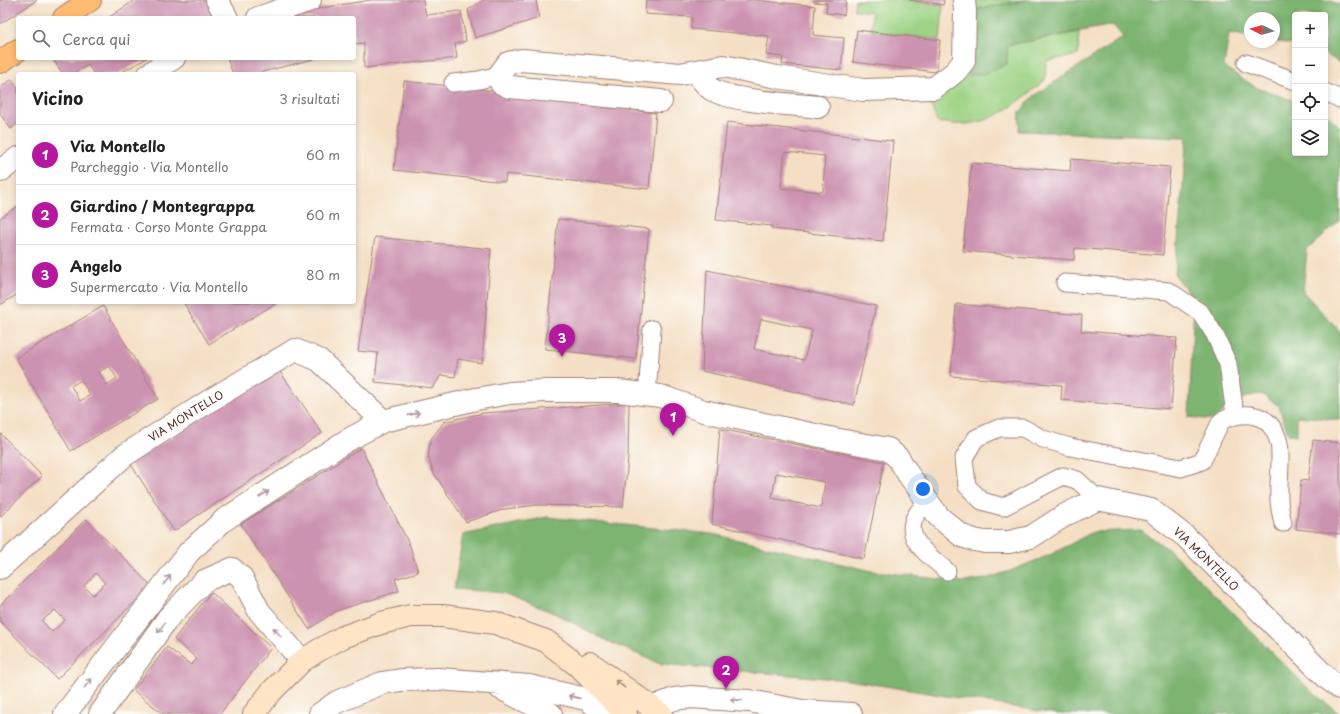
<!DOCTYPE html>
<html lang="it">
<head>
<meta charset="utf-8">
<style>
  body { margin:0; font-family:"Playpen Sans",sans-serif; background:#f2f2f2; color:#222 }
  .controls { position:absolute; right:12px; top:12px; display:grid; overflow:hidden; border-radius:4px; box-shadow:0 2px 6px #0003 }
  .controls button { width:36px; height:36px; display:grid; place-items:center; padding:0; border:0; border-bottom:1px solid #e0e0e0; background:#fff; color:#222; font:20px sans-serif }
  .compass { position:absolute; left:1244px; top:12px; width:36px; height:36px; border-radius:50%; background:#fff; box-shadow:0 2px 6px #0003; rotate:275deg }
  .you { position:absolute; left:923px; top:489px; width:14px; height:14px; margin:-10px; border:3px solid #fff; border-radius:50%; background:#1a73e8; box-shadow:0 0 0 6px #1a73e833 }
  .badge { display:grid; place-items:center; width:26px; height:26px; border-radius:50%; background:#b5179e; color:#fff; font-size:13px; font-weight:700 }
  .pin { position:absolute; translate:-50% -33px; filter:drop-shadow(0 1px 2px #0008) }
  .pin::after { content:''; position:absolute; top:21px; width:14px; height:12px; background:inherit; clip-path:polygon(0 0,100% 0,50% 100%) }
  .list { margin:0; padding:0; list-style:none }
  h2 { display:flex; justify-content:space-between; align-items:center; height:52px; margin:0; padding:0 16px; font-size:17px }
  h2 small { font-size:13px; font-weight:400; color:#767676 }
  .list li { display:grid; grid-template-columns:26px 1fr auto; gap:12px; align-items:center; box-sizing:border-box; height:60px; padding:0 16px; border-top:1px solid #e0e0e0 }
  .list b { display:block; font-size:15px; white-space:nowrap }
  .list p { margin:0; font-size:13px; white-space:nowrap; color:#767676 }
  .list em { font-size:13px; font-style:normal; color:#767676 }
  .icon { flex:none; width:22px; height:22px; fill:none; stroke:currentColor; stroke-width:2; stroke-linecap:round; stroke-linejoin:round }
  .map { position:relative; flex:none; width:1340px; height:714px; overflow:hidden }
  .search { position:absolute; background:#fff; box-shadow:0 2px 6px #0003; left:16px; top:16px; width:340px; height:44px; display:flex; align-items:center; gap:10px; box-sizing:border-box; padding:0 14px; border-radius:4px; color:#767676; font-size:15px }
  .panel { position:absolute; background:#fff; box-shadow:0 2px 6px #0003; left:16px; top:72px; width:340px; height:232px; border-radius:4px }
  .map>svg:first-child { display:block }
</style>
</head>
<body>
<div class="map">
<svg width="1340" height="714" viewBox="0 0 1340 714">
  <rect width="100%" height="100%" fill="#fdfcf7"/>
  <filter id="ink" filterUnits="userSpaceOnUse"><feTurbulence type="fractalNoise" baseFrequency=".025" numOctaves="2"/><feDisplacementMap in="SourceGraphic" scale="8" xChannelSelector="R" yChannelSelector="G"/><feConvolveMatrix kernelMatrix="1 2 1 2 8 2 1 2 1" color-interpolation-filters="sRGB"/></filter>
  <filter id="wash" filterUnits="userSpaceOnUse"><feTurbulence type="fractalNoise" baseFrequency=".012" numOctaves="4" result="noise"/><feDisplacementMap in="SourceGraphic" scale="16" xChannelSelector="R" yChannelSelector="G"/><feGaussianBlur stdDeviation="0.9" result="paint"/><feColorMatrix in="noise" values="0 0 0 0 0 0 0 0 0 0 0 0 0 0 0 0 0 1.4 0 .05"/><feComposite in="paint" operator="in"/></filter>
  <g filter="url(#wash)">
    <rect width="100%" height="100%" fill="#f4dfc4"/>
    <path fill="#9cd283" stroke="#737857" d="M855 0H901L943 5 940 40 871 31 872 12 854 10Z
      M964 0H1027L965 11Z
      M1079 32 1078 55 1046 61 1045 80C1022 99 997 122 965 124 956 125 946 123 937 122L931 105V95L959 77 984 74 1008 45Z"/>
    <path fill="#7db471" stroke="#646a4e" d="M1027 0H1329L1340 5V63L1325 54V15H1295V45L1274 41V18H1250V37L1229 33 1224 67 1257 88 1295 101V153H1325V113L1340 127V220L1307 250 1303 292 1340 331V420L1297 416V435L1288 434 1279 406 1261 394C1241 396 1227 406 1213 420L1189 417 1194 300 1175 275 1187 137 1019 131 1020 112 1035 95 1123 37 1113 25 1008 45 1007 64 984 74H962L965 11Z
      M547 517 712 534 872 571 964 582 985 579 1010 571 1052 554 1093 532 1141 530 1173 553 1312 692 1340 714H1057L848 680 660 664 605 640 554 613 503 593 454 589 463 535Z"/>
    <g id="blocks">
      <path fill="#cc93b1" fill-rule="evenodd" d="M0 0H37L0 24Z
        M135 0H207L216 15 211 18H108Z
        M371 0H423L426 15 461 11 466 41 455 44 457 58 364 68V43L354 44V18H290L321 8Z
        M483 0H536L539 18 475 38 468 10Z
        M646 0H754L815 6 813 35 844 38 841 70 782 64 783 57 766 55 769 36 691 29 692 17 645 14Z
        M814 0H846L844 15 826 13 827 3 814 2Z
        M909 0H944L943 5Z
        M857 30 940 40 936 72 853 62Z
        M52 58H147L118 74H94L88 65 72 74H63Z
        M227 58H314V59L254 74H233Z
        M12 79 18 88V123L11 129 0 114V88Z
        M404 81 514 93V97L656 113 649 189 506 174 505 182 394 170Z
        M727 122 893 141 883 241 772 229V226L716 220ZM785 152 825 156 823 192 781 188Z
        M1071 159 1170 167 1163 255 1075 248 1074 260 963 251 971 163 1070 171Z
        M18 206V294L0 305V218Z
        M558 219 649 229 636 359 545 349Z
        M375 237 491 249 482 363 458 359 455 377 441 375 433 388 375 382 378 353 358 351Z
        M707 270 876 306 854 405 702 371ZM761 319 812 330 804 360 754 349Z
        M183 302H278L209 344Z
        M956 304 1082 315 1081 331 1177 338 1171 409 1061 400 1062 385 951 376Z
        M103 306 158 399 71 451 16 358ZM109 366 117 378 107 385 99 372ZM81 380 90 395 80 401 71 386Z
        M279 370 322 433 174 531 130 463Z
        M629 403 628 458 623 507 537 505 505 509 466 522 433 472 428 455 431 439 444 422 483 413Z
        M720 429 884 462 864 559 712 524ZM776 473 825 482 821 508 772 498Z
        M0 433 42 476 0 517Z
        M1313 440 1340 443V534L1296 529 1301 480 1308 481Z
        M361 448 410 546 418 572 395 579 399 591 336 611 309 629 241 524Z
        M86 519 151 586 57 679 0 621V605ZM96 573 105 583 93 595 84 586ZM55 610 65 620 52 632 42 621Z
        M211 592 271 648 220 714H163L133 690 167 647 191 665 197 659 174 639Z"/>
    </g>
  </g>
  <g filter="url(#ink)">
    <use href="#blocks" fill-opacity="0" stroke="#9f7f78" stroke-width="1"/>
    <g fill="none" stroke-linecap="round" stroke-linejoin="round">
      <g stroke="#9f7f78" stroke-width="19">
        <path id="service" d="M1246 63 1295 81
          M453 83 479 80 499 75
          M1325 92 1340 99
          M1065 283 1169 291 1201 313 1215 335 1228 364 1235 414
          M647 395 652 329
          M1098 499 1077 480 1063 476 1003 507 982 501 967 486 964 458 976 438 999 428H1023L1043 439 1070 447 1181 468 1202 461 1221 421C1246 410 1271 412 1279 443 1282 457 1278 483 1279 498 1279 506 1281 515 1283 523
          M927 503C894 531 923 551 947 571"/>
      </g>
      <g stroke="#9f7f78" stroke-width="24">
        <path id="minor" d="M217 0 227 18
          M258 18 310 0
          M701 71 702 80C705 83 708 87 711 89 733 102 792 104 818 107
          M149 74 174 58
          M661 101 509 87 501 83 499 75 508 63 522 60 680 74 723 66 777 77 863 90 934 88 955 72 964 61 965 11 964 0
          M0 171 18 158
          M0 568 125 455 209 401 295 350 319 360 383 421
          M500 688 551 714
          M65 714 189 552 224 520 346 441 383 421 476 399 510 393 544 391H618L660 396 704 411 834 439 888 449 899 459 908 474 939 517 962 536 974 540 985 542H1009L1031 537 1065 515 1098 499 1151 510 1186 537 1327 678 1340 688
          M100 714 168 618 204 581 232 569 242 578 259 611 302 661
          M320 714 337 702 382 683 401 680 439 679 529 686 586 699 608 714"/>
      </g>
      <g stroke="#9f7f78" stroke-width="24">
        <path id="tertiary" d="M651 708 674 699 691 697 749 701 802 711 851 714"/>
      </g>
      <g stroke="#9f7f78" stroke-width="24">
        <path id="secondary" d="M590 663 661 714
          M254 714 271 692 302 661 319 650 343 637 381 623 411 616H443L495 623 546 641 577 665 626 714"/>
      </g>
      <g stroke="#9f7f78" stroke-width="24">
        <path id="primary" d="M64 18 90 0
          M0 62 18 50"/>
      </g>
      <use href="#service" stroke="#fff" stroke-width="17"/>
      <use href="#minor" stroke="#fff" stroke-width="22"/>
      <use href="#tertiary" stroke="#fff" stroke-width="22"/>
      <use href="#secondary" stroke="#ffe4c6" stroke-width="22"/>
      <use href="#primary" stroke="#ffbb71" stroke-width="22"/>
    </g>
    <defs><path id="oneway-shaft" d="M-6 0H5M1.5-3L5.5 0L1.5 3" fill="none" stroke-width="1.6" stroke-linecap="round" stroke-linejoin="round"/></defs>
    <g stroke="#ae9aa0">
      <use href="#oneway-shaft" transform="translate(414 414) rotate(-13)"/>
      <use href="#oneway-shaft" transform="translate(264 494) rotate(-33)"/>
      <use href="#oneway-shaft" transform="translate(167 580) rotate(-53)"/>
      <use href="#oneway-shaft" transform="translate(161 628) rotate(126)"/>
      <use href="#oneway-shaft" transform="translate(277 632) rotate(-131)"/>
      <use href="#oneway-shaft" transform="translate(88 683) rotate(-52)"/>
      <use href="#oneway-shaft" transform="translate(574 697) rotate(-167)"/>
      <use href="#oneway-shaft" transform="translate(736 700) rotate(-176)"/>
    </g>
    <use stroke="#a48278" href="#oneway-shaft" transform="translate(620 684) rotate(-142)"/>
  </g>
  <g text-anchor="middle" stroke-width="4" stroke-linejoin="round" paint-order="stroke">
    <g font-size="11" fill="#4a1f2b" stroke="#fdfcf7">
      <text transform="translate(186 416) rotate(-32)" y="4">VIA MONTELLO</text>
      <text transform="translate(1206 559) rotate(44)" y="4">VIA MONTELLO</text>
    </g>
  </g>
</svg>
<div class="controls">
<button>+</button>
<button>−</button>
<button><svg class="icon" aria-label="locate" viewBox="0 0 24 24"><circle cx="12" cy="12" r="6"/><path d="M12 2v4M12 18v4M2 12h4M18 12h4"/></svg></button>
<button><svg class="icon" aria-label="layers" viewBox="0 0 24 24"><path d="M12 4l9 5-9 5-9-5zM3 14l9 5 9-5"/></svg></button>
</div>
<svg class="compass" viewBox="-18 -18 36 36"><path d="M0-13l5 13h-10z" fill="#e53935"/><path d="M0 13l5-13h-10z" fill="#767676"/></svg>
<div class="you"></div>
<div class="pin badge" style="left:673px;top:436px">1</div>
<div class="pin badge" style="left:726px;top:689px">2</div>
<div class="pin badge" style="left:562px;top:357px">3</div>
<div class="search"><svg class="icon" aria-label="search" viewBox="0 0 24 24"><circle cx="10" cy="10" r="6"/><path d="M15 15l6 6"/></svg>Cerca qui</div>
<section class="panel">
<h2>Vicino<small>3 risultati</small></h2>
<ul class="list">
<li><span class="badge">1</span><div><b>Via Montello</b><p>Parcheggio · Via Montello</p></div><em>60 m</em></li>
<li><span class="badge">2</span><div><b>Giardino / Montegrappa</b><p>Fermata · Corso Monte Grappa</p></div><em>60 m</em></li>
<li><span class="badge">3</span><div><b>Angelo</b><p>Supermercato · Via Montello</p></div><em>80 m</em></li>
</ul>
</section>
</div>
</body>
</html>
